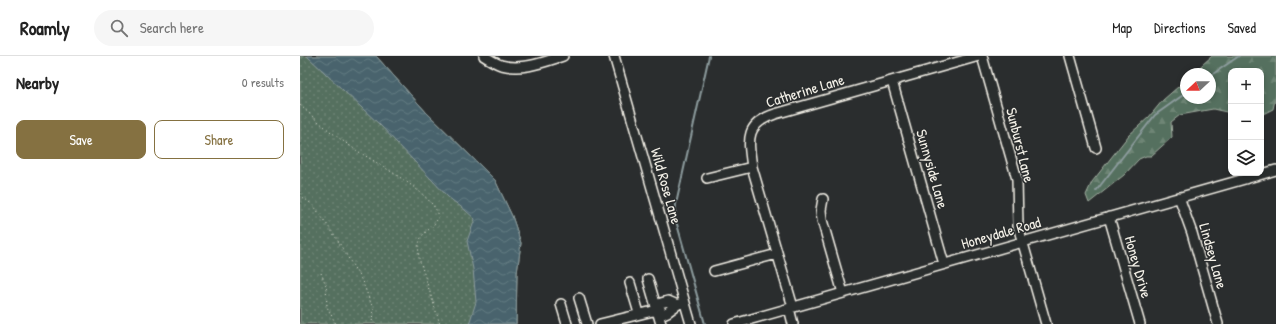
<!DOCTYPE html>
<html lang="en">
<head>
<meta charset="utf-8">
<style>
  body { margin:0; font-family:"Patrick Hand",sans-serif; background:#f6f6f6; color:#222 }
  .controls { position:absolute; right:12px; top:12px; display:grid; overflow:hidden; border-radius:8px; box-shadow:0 2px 6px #0003 }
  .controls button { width:36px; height:36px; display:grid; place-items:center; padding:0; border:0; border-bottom:1px solid #e0e0e0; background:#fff; color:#222; font:20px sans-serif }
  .compass { position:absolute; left:880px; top:12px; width:36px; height:36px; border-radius:50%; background:#fff; box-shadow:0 2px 6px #0003; rotate:248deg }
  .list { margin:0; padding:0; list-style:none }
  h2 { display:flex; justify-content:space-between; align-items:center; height:52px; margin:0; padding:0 16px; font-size:17px }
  h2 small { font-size:13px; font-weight:400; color:#767676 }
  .actions { display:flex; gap:8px; padding:12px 16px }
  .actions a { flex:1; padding:9px 0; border:1px solid #857141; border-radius:8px; text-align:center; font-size:14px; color:#857141 }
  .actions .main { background:#857141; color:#fff }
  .icon { flex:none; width:22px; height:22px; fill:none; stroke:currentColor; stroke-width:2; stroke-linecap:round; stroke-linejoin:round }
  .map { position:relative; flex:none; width:976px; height:268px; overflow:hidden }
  header { display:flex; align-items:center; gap:24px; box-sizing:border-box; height:56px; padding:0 20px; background:#fff; border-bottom:1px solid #e0e0e0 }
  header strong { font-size:19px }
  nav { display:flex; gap:22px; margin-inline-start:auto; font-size:14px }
  .search { width:280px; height:36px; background:#f6f6f6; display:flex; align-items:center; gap:10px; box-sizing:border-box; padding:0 14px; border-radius:22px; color:#767676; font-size:15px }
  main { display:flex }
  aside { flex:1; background:#fff }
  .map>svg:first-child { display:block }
</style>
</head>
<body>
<header>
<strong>Roamly</strong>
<div class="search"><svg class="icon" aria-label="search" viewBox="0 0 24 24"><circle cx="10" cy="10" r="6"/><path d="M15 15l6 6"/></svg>Search here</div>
<nav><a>Map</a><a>Directions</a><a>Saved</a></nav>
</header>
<main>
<aside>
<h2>Nearby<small>0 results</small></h2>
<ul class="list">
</ul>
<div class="actions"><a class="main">Save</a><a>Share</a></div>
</aside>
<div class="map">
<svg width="976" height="268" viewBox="0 0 976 268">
  <defs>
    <pattern id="grass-dots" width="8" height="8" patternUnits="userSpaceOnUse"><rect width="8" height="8" fill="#55705e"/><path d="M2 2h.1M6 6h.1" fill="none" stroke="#6e8575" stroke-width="1.8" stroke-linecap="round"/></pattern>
    <pattern id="forest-firs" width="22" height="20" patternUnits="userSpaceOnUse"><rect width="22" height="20" fill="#55705e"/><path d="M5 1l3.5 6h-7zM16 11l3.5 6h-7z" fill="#6e8575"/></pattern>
    <pattern id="water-waves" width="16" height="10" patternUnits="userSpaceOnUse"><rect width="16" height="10" fill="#48646d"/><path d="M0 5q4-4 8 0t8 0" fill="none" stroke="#637b82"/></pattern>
  </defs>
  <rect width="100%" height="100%" fill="#2a2d2e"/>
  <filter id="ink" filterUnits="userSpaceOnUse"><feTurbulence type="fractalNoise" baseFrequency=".025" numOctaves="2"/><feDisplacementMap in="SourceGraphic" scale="8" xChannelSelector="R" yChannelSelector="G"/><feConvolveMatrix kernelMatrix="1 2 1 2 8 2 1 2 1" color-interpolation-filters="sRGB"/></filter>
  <g filter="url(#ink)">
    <path fill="url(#grass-dots)" stroke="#a4b0a3" d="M0 0H76L126 56 195 124 212 160 221 187 217 217 216 268H0Z"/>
    <path fill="url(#forest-firs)" stroke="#a4b0a3" d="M912 0H976V39L973 53 961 59V15H931V57L913 53 880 59 871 66 872 81 851 100H846L839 103 824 119 789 147 786 139 792 126 829 79 849 61 863 44 886 24V42H910V18H892Z"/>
    <path fill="url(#water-waves)" stroke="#8d9c9e" d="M7 0H76L126 56 195 124 212 160 221 187 217 217 216 268H169L176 246 173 213 167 185 175 163 165 154 148 141 80 69Z"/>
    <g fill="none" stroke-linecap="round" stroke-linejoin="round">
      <path stroke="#8d9c9e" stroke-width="2" d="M910 20 939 0
        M796 135 855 59 886 37
        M405 268 375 161 376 148 409 0"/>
      <g stroke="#f4f1e8" stroke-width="12">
        <path id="minor" d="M184 0C189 3 195 7 201 9 222 15 244 6 263 0
          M314 0 391 268
          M682 0 717 123 718 170 746 268
          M770 0 796 92
          M592 25 644 208
          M407 122 452 111
          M879 141 892 177 918 268
          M523 143 521 154 522 164 543 237
          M809 161 840 268
          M414 215 477 198
          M348 223 361 268
          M330 227 339 257
          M279 242 287 268
          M261 248 267 268
          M493 251 452 111C448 83 445 68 475 58L679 0
          M489 252 493 268
          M359 254 361 247 368 245 375 248
          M300 268 357 254 363 258C373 255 372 249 384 246
          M434 268 976 114"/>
      </g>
      <path stroke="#f4f1e8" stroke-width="1" stroke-dasharray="1 3" stroke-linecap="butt" d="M0 49C17 65 34 79 53 92 75 107 131 135 139 160 130 180 116 172 119 202L140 268
        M0 139 14 150 35 180 62 225 73 252 72 268
        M21 217 26 229 27 251 36 268"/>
      <use href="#minor" stroke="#2a2d2e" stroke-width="9"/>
    </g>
  </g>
  <g text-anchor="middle" stroke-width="3" stroke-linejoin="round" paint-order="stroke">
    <g font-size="15" fill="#f4f1e8" stroke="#2a2d2e">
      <text transform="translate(505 35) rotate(-17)" y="5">Catherine Lane</text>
      <text transform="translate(720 89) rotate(76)" y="5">Sunburst Lane</text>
      <text transform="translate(632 113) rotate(74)" y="5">Sunnyside Lane</text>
      <text transform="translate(366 130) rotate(74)" y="5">Wild Rose Lane</text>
      <text transform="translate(701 177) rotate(-16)" y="5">Honeydale Road</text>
      <text transform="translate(913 200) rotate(74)" y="5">Lindsey Lane</text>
      <text transform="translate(838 211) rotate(74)" y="5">Honey Drive</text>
    </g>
  </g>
</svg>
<div class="controls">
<button>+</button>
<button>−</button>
<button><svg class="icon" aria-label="layers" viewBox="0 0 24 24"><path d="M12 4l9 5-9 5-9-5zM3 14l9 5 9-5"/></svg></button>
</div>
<svg class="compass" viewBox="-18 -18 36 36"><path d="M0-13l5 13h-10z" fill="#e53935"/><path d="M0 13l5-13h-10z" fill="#767676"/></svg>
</div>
</main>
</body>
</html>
